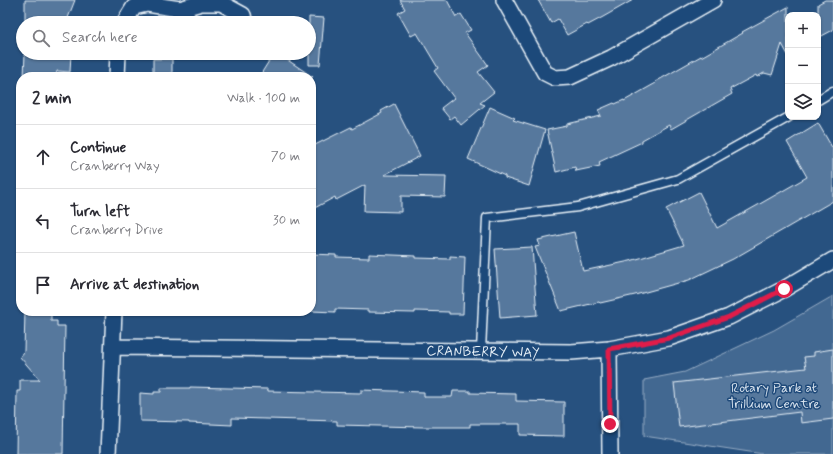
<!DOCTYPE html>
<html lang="en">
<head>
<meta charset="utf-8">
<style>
  body { margin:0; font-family:Mynerve,sans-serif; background:#f7f7f7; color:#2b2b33 }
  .controls { position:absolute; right:12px; top:12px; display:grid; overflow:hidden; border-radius:8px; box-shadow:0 1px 3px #0004 }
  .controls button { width:36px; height:36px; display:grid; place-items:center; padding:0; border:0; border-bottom:1px solid #e1e1e2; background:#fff; color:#2b2b33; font:20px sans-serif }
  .stop { position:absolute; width:12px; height:12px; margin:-9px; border:3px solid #e11d48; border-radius:50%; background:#fff }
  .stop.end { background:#e11d48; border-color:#fff; box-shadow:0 1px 4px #0008 }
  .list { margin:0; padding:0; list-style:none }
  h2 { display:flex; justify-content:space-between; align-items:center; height:52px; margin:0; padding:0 16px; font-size:17px }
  h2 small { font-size:13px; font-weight:400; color:#7c7c81 }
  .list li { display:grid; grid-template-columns:26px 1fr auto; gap:12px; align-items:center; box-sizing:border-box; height:64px; padding:0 16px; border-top:1px solid #e1e1e2 }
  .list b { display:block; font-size:15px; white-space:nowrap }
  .list p { margin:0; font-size:13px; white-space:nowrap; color:#7c7c81 }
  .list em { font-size:13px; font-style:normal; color:#7c7c81 }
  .icon { flex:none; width:22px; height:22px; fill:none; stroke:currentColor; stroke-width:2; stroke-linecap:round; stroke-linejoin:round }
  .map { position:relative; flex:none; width:833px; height:454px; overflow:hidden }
  .search { position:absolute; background:#fff; box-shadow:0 1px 3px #0004; left:16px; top:16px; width:300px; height:44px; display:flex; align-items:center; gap:10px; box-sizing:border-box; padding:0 14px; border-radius:22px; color:#7c7c81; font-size:15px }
  .panel { position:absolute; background:#fff; box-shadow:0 1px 3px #0004; left:16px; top:72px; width:300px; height:244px; border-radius:16px }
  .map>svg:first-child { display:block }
</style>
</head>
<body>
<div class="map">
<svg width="833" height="454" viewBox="0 0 833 454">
  <rect width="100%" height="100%" fill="#27517f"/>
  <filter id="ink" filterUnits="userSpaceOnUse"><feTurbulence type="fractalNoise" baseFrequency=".025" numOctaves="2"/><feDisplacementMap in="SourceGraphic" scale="8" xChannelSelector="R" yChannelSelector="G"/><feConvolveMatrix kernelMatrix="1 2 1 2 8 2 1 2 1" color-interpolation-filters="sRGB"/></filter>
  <g filter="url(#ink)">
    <path fill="#436891" stroke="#96acc4" d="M833 296V454H763L644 436V380L685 372 774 330Z"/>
    <path fill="#57789d" stroke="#e8f1f8" d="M25 0H75L66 23H25Z
      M400 0H447L456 17 461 14 471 30 465 33 488 65 478 72 494 92 480 103 485 105 461 125 454 116 450 119 441 108 454 98 434 71 438 68 417 33 411 36 398 13 405 9Z
      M538 0H633L603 17 588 25 587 24 567 35 558 19 551 23Z
      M825 0H833V30L818 38V4Z
      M788 7V55L782 44 772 75 764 73 757 77 756 75 730 89 732 94 671 129 669 125 642 140V142L599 162 600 166 576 171 575 167 556 172 547 130 567 126V124L601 116 598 110 614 103 615 104 624 100V101L656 83 655 82 701 56V57L734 38 743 33 742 32Z
      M309 17 324 18 320 65H309Z
      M25 53H71L70 72 57 71 56 77H24Z
      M274 53H277L313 77H259Z
      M153 59H172V77H153Z
      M394 104 420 156 384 175 446 176 445 197 401 196V212L364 211 365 185 336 200 335 197 311 210V147L351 127 352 129 382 113 381 111Z
      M490 107 515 118 513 120 545 130 529 186 505 178V176L468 159Z
      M818 123 833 149V201L733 259 689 280 635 295 600 303 599 302 561 311 535 247 540 246 538 240 574 232 583 271 630 261 684 245 666 209 699 192 717 228 758 205 807 177 787 142Z
      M532 247 537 315 500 318 495 249Z
      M311 254 336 255V257L369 258V254L416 256V258L450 259V256L465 257 463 314H449V312L415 311V313L368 312V310L335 309V312L311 311Z
      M25 311H51V321H57V326H65L63 454H16L17 391H20V380H40L20 357 24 352Z
      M833 349V419L801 423 800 412 679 427 674 383 806 368 804 357 814 356V352Z
      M190 387 268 389V391L361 393V390L424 392V397H452L453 391H470V393L516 394V401L564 402V436L520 435V424H470V427H423L337 425V421L232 418V425L189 423V422L140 421V393L154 394V392H161V388H190Z"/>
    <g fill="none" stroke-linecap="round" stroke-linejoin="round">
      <g stroke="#e8f1f8" stroke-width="11">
        <path id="service" d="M818 100 833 91
          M481 351 487 218 578 207 678 179 789 117"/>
      </g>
      <g stroke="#e8f1f8" stroke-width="18">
        <path id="minor" d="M504 0 545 73 555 78 570 77 611 58 713 0
          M180 9 192 23
          M124 23 134 7 147 4 180 9 201 3H221L243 15 245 23
          M117 77 118 53
          M113 347 571 352 609 349 669 338 729 317 784 289 833 260
          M609 349 610 454
          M108 454 114 311"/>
      </g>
      <use href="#service" stroke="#1f4a7a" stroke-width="8"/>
      <use href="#minor" stroke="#1f4a7a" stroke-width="15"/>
    </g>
  </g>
  <g fill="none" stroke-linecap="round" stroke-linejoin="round" filter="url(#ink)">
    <path stroke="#e11d48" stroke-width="5" d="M610 424 609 349 669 338 729 317 784 289"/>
  </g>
  <g text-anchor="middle" stroke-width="3" stroke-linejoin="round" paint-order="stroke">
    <g font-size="14" fill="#e8f1f8" stroke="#1f4a7a">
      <text transform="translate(483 351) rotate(1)" y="5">CRANBERRY WAY</text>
    </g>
    <g font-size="14" fill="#d8e3ee" stroke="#1f4a7a">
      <text x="774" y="392">Rotary Park at<tspan x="774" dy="16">Trillium Centre</tspan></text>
    </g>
  </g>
</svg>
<div class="controls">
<button>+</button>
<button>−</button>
<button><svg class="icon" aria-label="layers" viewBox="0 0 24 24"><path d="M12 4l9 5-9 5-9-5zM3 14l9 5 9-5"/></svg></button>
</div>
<div class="stop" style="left:784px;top:289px"></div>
<div class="stop end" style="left:610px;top:424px"></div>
<div class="search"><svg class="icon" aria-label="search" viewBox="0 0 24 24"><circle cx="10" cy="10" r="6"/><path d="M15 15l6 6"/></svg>Search here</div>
<section class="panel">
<h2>2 min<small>Walk · 100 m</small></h2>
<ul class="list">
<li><svg class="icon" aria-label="ahead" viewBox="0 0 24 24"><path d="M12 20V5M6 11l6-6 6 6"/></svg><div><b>Continue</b><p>Cranberry Way</p></div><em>70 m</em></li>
<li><svg class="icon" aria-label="left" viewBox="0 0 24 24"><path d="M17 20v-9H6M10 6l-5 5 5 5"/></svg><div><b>Turn left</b><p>Cranberry Drive</p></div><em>30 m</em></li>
<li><svg class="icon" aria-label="arrive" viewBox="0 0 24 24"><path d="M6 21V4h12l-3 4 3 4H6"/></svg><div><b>Arrive at destination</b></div></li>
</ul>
</section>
</div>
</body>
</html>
